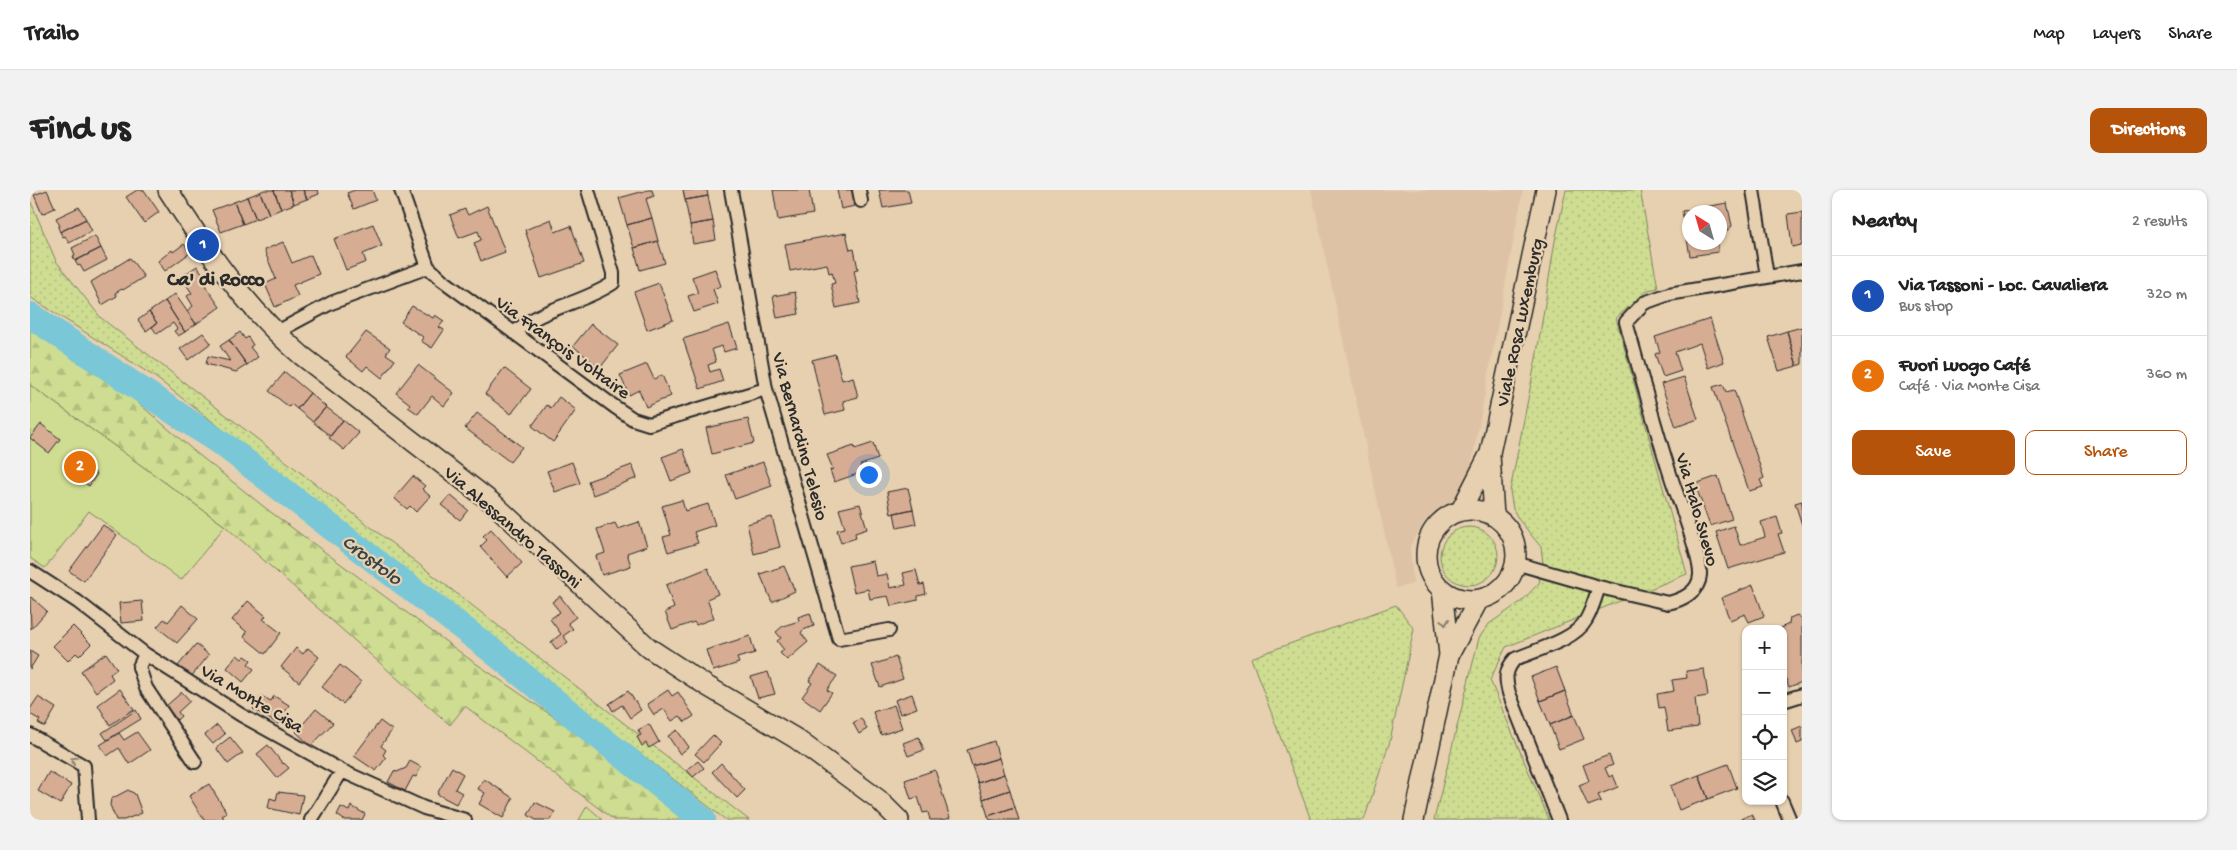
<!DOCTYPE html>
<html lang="en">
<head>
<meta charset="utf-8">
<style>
  body { margin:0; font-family:"Gochi Hand",sans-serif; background:#f2f2f2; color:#222 }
  .controls { position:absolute; right:15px; bottom:15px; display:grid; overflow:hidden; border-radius:10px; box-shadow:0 1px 4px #0004 }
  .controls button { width:45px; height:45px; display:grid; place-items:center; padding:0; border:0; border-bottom:1px solid #e0e0e0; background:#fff; color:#222; font:25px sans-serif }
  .compass { position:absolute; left:1652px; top:15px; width:45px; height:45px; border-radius:50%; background:#fff; box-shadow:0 1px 4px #0004; rotate:323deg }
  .you { position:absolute; left:838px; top:284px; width:18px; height:18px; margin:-12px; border:4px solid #fff; border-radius:50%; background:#1a73e8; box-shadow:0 0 0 8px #1a73e833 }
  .badge { display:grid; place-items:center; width:32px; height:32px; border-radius:50%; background:#b45309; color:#fff; font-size:16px; font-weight:700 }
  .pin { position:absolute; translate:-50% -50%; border:2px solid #fff; box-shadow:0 1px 5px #0006 }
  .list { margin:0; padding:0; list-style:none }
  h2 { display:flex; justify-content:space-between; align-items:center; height:65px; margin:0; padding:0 20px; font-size:21px }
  h2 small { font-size:16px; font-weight:400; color:#767676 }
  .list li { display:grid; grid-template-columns:32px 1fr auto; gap:15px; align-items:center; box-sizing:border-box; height:80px; padding:0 20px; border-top:1px solid #e0e0e0 }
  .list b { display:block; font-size:19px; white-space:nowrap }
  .list p { margin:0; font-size:16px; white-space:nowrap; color:#767676 }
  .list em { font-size:16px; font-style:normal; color:#767676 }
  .actions { display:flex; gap:10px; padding:15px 20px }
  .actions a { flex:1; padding:11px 0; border:1px solid #b45309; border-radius:10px; text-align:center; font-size:18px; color:#b45309 }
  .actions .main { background:#b45309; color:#fff }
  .icon { flex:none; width:28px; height:28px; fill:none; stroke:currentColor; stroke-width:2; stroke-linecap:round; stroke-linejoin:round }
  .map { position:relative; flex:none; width:1772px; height:630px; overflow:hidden; border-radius:10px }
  header { display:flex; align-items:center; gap:30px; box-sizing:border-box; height:70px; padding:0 25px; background:#fff; border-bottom:1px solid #e0e0e0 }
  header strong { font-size:24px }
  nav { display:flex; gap:28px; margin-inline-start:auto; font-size:18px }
  .intro { display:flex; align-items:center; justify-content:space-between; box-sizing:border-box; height:120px; padding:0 30px }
  h1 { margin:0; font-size:35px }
  .button { padding:12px 22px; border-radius:10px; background:#b45309; color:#fff; font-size:18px; font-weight:700 }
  main { display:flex; gap:30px; padding:0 30px }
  aside { flex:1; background:#fff; border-radius:10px; box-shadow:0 1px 4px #0004 }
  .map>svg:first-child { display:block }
</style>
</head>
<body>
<header>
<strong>Trailo</strong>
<nav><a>Map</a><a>Layers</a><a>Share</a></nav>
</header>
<div class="intro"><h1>Find us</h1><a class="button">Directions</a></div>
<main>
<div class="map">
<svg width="1772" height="630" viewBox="0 0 1772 630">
  <defs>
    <pattern id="grass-dots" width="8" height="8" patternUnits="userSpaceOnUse" patternTransform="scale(1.25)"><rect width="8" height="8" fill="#cedd91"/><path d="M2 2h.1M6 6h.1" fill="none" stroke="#b1be7d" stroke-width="1.8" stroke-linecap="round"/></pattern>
    <pattern id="forest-firs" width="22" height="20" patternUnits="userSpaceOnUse" patternTransform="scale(1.25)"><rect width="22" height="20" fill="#cedd91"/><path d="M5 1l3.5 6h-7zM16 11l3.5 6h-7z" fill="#b1be7d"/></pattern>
  </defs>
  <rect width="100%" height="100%" fill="#e7d0b0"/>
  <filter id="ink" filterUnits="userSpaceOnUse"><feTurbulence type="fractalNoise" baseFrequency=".02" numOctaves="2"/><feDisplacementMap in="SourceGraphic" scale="10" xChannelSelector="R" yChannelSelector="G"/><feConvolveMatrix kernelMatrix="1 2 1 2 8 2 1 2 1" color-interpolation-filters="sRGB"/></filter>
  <g filter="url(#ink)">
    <path fill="#dec2a5" d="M1281 0H1493L1438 293 1432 302 1416 317 1400 326 1395 331 1380 356 1383 394 1366 398Z"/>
    <path fill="url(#grass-dots)" stroke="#7c845e" d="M1536 0H1610L1628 98 1618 100 1586 128 1657 384 1476 457 1460 490 1519 630H1404L1449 448 1459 434 1492 411 1509 393 1513 373 1511 357 1489 330 1483 319 1480 301 1507 163 1525 51Z
      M0 10 26 71 71 128 719 630H696L125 187 0 107Z
      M1410 366a29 29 0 1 1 58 0a29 29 0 1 1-58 0Z
      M1366 415 1384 439 1360 551 1334 630H1281L1221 468Z"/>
    <path fill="url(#forest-firs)" stroke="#7c845e" d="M0 132 84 192 164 261 238 320 438 468 546 542 661 630H584L435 516 420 535 195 336 0 195Z"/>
    <path fill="#cedd91" stroke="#7c845e" d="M0 195 195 336 151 390 59 321 15 378 0 368Z
      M557 616 573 630H549Z"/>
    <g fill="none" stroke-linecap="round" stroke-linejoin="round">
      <path stroke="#79c7d7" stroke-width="26" d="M0 125 198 258 460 459 673 630"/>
    </g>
    <path fill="#d6ac93" stroke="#2b2b2b" d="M17 0 25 18 12 24 4 5Z
      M107 0H114L129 22 114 33 96 7Z
      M234 0H244L251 19 239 24 230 2Z
      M244 0H259L264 14 251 19Z
      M259 0H273L277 9 264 14Z
      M273 0H288L289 4 277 9Z
      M325 0H342L346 10 324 19 317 3Z
      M618 0H622L624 6 616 9 622 28 597 35 589 8Z
      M653 0H677L678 6 655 10Z
      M743 0H779L783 24 748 30Z
      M807 0H822L825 16 811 19Z
      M849 0H878L881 13 853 18Z
      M230 2 239 24 226 29 217 7Z
      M678 6 683 31 660 35 655 10Z
      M217 7 226 29 213 34 204 12Z
      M204 12 213 34 191 42 182 20Z
      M1697 13 1702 36 1690 47V22H1660V52H1688V62L1660 66 1652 21Z
      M457 16 475 62 451 71 444 53 451 50 448 41 429 48 420 25 435 19 438 25Z
      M49 17 56 29 30 42 28 37 30 36 26 28Z
      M1772 22V55L1762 57 1758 24Z
      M622 28 628 51 604 58 597 35Z
      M56 29 62 41 39 53 35 46 33 47 30 42Z
      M521 29 525 42 541 36 554 73 511 88 495 40Z
      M683 31 686 50 663 54 660 35Z
      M343 34 352 56 333 64 336 72 316 80 304 49Z
      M816 43 820 60 824 59 828 79 824 80 830 113 806 118 801 94 805 93 802 82 799 83 797 74 760 81 755 54Z
      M65 46 71 58 45 71 43 66 45 65 42 58Z
      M628 51 635 73 610 80 604 58Z
      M253 52 262 73 281 65 289 84 263 95 268 106 245 117 235 94 246 89 234 60Z
      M154 54 160 63 135 81 128 71 142 60 143 62Z
      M71 58 77 70 54 82 50 75 48 76 45 71Z
      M100 68 114 87 93 100 92 99 85 103 87 106 72 115 61 92Z
      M167 76 173 84 176 97 190 117 166 134 157 121 163 116 157 106 162 103 151 87Z
      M685 79 691 96 683 99 688 114 664 122 658 106 668 103 662 87Z
      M629 93 643 130 617 140 604 102Z
      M765 102 769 124 747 128 743 106Z
      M145 104 166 134 155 142 135 111Z
      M135 111 155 142 148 146 144 141 147 139 143 133 127 144 122 137 127 133 119 122Z
      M382 116 403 128 405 125 414 131 409 137 414 140 402 158 391 151 393 147 371 132Z
      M119 122 127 133 116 141 108 130Z
      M1680 129 1694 172 1678 178 1670 153 1645 162 1651 181 1633 187 1625 164 1630 162 1625 147Z
      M561 134 588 155 570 178 543 156Z
      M699 134 707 158 694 162 692 156 682 159 686 172 678 175 680 182 689 179 693 191 670 199 653 149Z
      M1772 137V174L1767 176 1757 141Z
      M1757 141 1767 176 1749 181 1738 147Z
      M210 142 215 149 218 147 223 155 220 157 228 167 217 175 199 150Z
      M336 142 360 158 356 164 365 170 352 188 337 176 333 181 316 167Z
      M173 143 181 153 158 170 150 159Z
      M199 150 217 175 206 182 176 174 178 166 200 171 190 156Z
      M805 164 812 190 823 187 828 207 813 211 815 220 795 225 782 170Z
      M617 174 624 189 632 185 641 206 616 217 609 200 599 205 590 185Z
      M388 175 424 203 414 216 402 206 388 224 378 217 380 214 366 203Z
      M474 178 501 199 481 224 455 204Z
      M255 182 280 203 267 219 261 214 259 217 239 201Z
      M1654 187 1668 229 1646 237 1631 194Z
      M1693 194 1696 202 1704 200 1734 288 1730 290 1733 297 1719 301 1683 197Z
      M280 203 296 217 283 232 267 219Z
      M529 207 546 220 523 252 502 236 517 215 521 218Z
      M296 217 313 230 300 246 283 232Z
      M447 223 492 257 480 272 435 238Z
      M718 229 724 253 682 264 676 238Z
      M313 230 329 243 314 260 299 248Z
      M11 234 30 249 19 263 0 248Z
      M843 253 848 269 830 275 833 282 804 292 800 280 803 279 797 265 824 256 825 259Z
      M653 259 662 283 641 291 632 267Z
      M46 270 67 284 59 296 38 281Z
      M542 272 550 293 525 302 517 281Z
      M733 272 742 296 705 309 696 285Z
      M602 275 607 288 563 305 558 291Z
      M383 286 395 296 392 299 400 306 386 322 380 316 377 319 364 308Z
      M1688 286 1702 329 1680 336 1665 294Z
      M878 298 883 319 861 324 857 302Z
      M420 305 438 320 430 330 411 315Z
      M652 310 655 321 678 314 685 335 664 342 668 353 638 362 633 347 641 345 632 316Z
      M1772 311V335L1765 313Z
      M830 314 837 339 825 343 826 348 811 353 807 340 815 338 809 319Z
      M883 319 886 334 867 338 864 323Z
      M742 327 750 357 724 364 717 334Z
      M1747 327 1752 343 1748 344 1754 362 1698 379 1686 342 1704 336 1710 355 1735 347 1731 332Z
      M609 332 617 356 597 363 601 376 572 385 566 366 575 363 567 339 585 333 588 339Z
      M73 335 87 345 54 391 39 381Z
      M461 339 492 373 477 387 450 357 457 350 453 346Z
      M843 371 846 386 857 384 860 398 876 395 873 383 886 380 890 395 894 394 896 404 888 406V410L861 416 858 406 840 409 838 399 824 402 818 376Z
      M754 376 765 401 742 412 730 384Z
      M678 378 688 404 677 409 684 428 666 435 664 432 642 440 635 422 644 418 636 395Z
      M1723 395 1734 426 1719 432 1715 424 1700 430 1691 408Z
      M530 406 546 427 538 433 543 439 533 446 538 452 527 460 521 452 531 444 520 429 530 422 522 412Z
      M1 407 17 421 1 439 0 408Z
      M112 411 114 431 91 433 89 413Z
      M218 411 236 426 233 429 251 443 235 464 214 447 217 442 202 430Z
      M152 415 168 429 147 453 127 437 134 429 138 432Z
      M780 423 784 436 773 440 771 443 778 452 757 470 750 463 754 460 747 451 751 448 746 442 753 436 769 431 768 427Z
      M1767 425 1772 429V492L1759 497 1753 482V439H1748L1759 434 1760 428Z
      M43 436 61 454 49 466 46 463 38 471 23 456Z
      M720 446 725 463 707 468 709 473 683 481 676 460Z
      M166 454 179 465 161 487 148 476Z
      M266 458 273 464 278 458 289 467 269 492 251 477Z
      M0 461 8 466 0 479Z
      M76 463 87 479 80 484 83 489 66 502 51 481Z
      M207 465 212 469 215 466 221 470 218 474 224 479 213 492 197 478Z
      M866 467 873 489 850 497 842 475Z
      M310 475 331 492 313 514 292 497Z
      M790 475 807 486 797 500 802 503 790 520 772 507 782 493 779 491Z
      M1526 477 1535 501 1510 511 1501 487Z
      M1674 479 1678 506 1665 508 1668 537 1638 541 1634 517 1629 518 1627 504 1644 501 1642 490 1657 488 1656 481Z
      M738 482 745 504 728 508 721 487Z
      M90 499 104 519 80 535 68 515Z
      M638 500 642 506 648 502 664 526 655 532 650 526 642 531 634 519 624 525 617 514Z
      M598 501 611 520 600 528 592 515 583 521 579 514Z
      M1535 501 1544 525 1520 535 1510 511Z
      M152 502 160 511 148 522 151 526 147 530 136 516Z
      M882 504 887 518 870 524 865 510Z
      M231 506 241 511 244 506 259 515 248 534 223 519Z
      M8 507 26 518 15 537 8 533 10 530 0 524V519Z
      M864 515 872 538 851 545 843 522Z
      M286 519 303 533 281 556 266 542Z
      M106 520 111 529 77 550 72 543Z
      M1544 525 1554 549 1529 559 1520 535Z
      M831 528 837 539 829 544 823 533Z
      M350 531 362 540 351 556 356 560 353 565 356 568 346 581 324 566Z
      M619 534 629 552 619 558 616 553 612 556 607 547 611 545 608 540Z
      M187 535 195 544 183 554 175 545Z
      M1772 536V552L1767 554 1762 540Z
      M647 540 659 557 650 564 638 546Z
      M107 542 120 560 99 574 89 558 77 566 70 555 89 543 94 550Z
      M683 545 691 553 674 572 665 564Z
      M200 547 213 563 198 574 186 558Z
      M889 547 894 560 878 566 873 553Z
      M964 551 969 568 942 576 937 560Z
      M238 555 253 574 254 573 259 578 247 588 227 564Z
      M1579 565 1583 575 1575 578 1579 587 1583 585 1588 597 1568 605 1571 611 1558 616 1549 595 1559 591 1553 575Z
      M969 568 974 584 948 593 942 576Z
      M380 571 391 577 386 587 383 586 375 601 358 592 364 581 367 582 376 578Z
      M668 571 674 578 663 587 657 580Z
      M691 573 715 600 707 608 682 582Z
      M1698 574 1707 598 1678 609 1669 585Z
      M422 577 433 584 425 599 432 603 426 614 407 604Z
      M905 580 920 628 913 630H900L898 622 893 623 888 607 881 609 875 590Z
      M19 582 41 595 30 614 8 601Z
      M974 584 980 600 953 609 948 593Z
      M1669 585 1678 609 1649 620 1640 596Z
      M454 589 483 608 473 628 449 614 455 603 448 599Z
      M179 594 197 623 192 626 194 628 191 630H174L159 606Z
      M98 600 105 604 112 623 94 630H86L80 615 81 609Z
      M980 600 985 617 958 626 953 609Z
      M248 602 273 605 269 625 238 618 240 608 246 610Z
      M505 612 525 622 520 630H506L498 625Z
      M321 616 335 624 332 630H314L307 625 311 617 319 621Z
      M985 617 989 630H960L958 626Z
      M1722 624 1725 630H1708Z"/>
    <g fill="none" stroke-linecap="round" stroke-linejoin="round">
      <g stroke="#2b2b2b" stroke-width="16">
        <path id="street" d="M371 0 398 77 411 89 585 217 603 229 619 234 736 199
          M701 0 736 199 809 449 859 440
          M829 0 831 11
          M1723 0 1737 86
          M485 142C513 117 552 114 583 93V83L558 0
          M245 143 301 113 398 77
          M1485 373 1569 397
          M0 381 48 412 115 464 211 525 312 581 281 630
          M115 464 109 477 116 498 165 572
          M1753 511 1772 505
          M0 545 54 576 58 630
          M312 581 394 618 435 630
          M1752 611 1760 630
          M1529 630 1479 503C1475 488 1475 480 1485 469 1506 460 1545 450 1556 430 1562 420 1565 408 1569 397L1638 413C1652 410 1669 402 1670 385 1671 367 1649 311 1642 290 1625 238 1611 185 1596 132L1614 113 1639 104 1772 81"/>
      </g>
      <g stroke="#2b2b2b" stroke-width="22">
        <path id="secondary" d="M138 0C177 61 216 118 271 165L464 314 619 458 677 496 765 548 848 609 869 630
          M1460 265 1464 326
          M1431 320 1460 263 1516 0
          M1396 365a45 45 0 1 1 90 0a45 45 0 1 1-90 0Z
          M1412 399 1419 465
          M1384 630 1419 465 1449 409"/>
      </g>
      <use href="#street" stroke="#e7d0b0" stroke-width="12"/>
      <use href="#secondary" stroke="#e7d0b0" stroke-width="19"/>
    </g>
    <defs><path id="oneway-chevron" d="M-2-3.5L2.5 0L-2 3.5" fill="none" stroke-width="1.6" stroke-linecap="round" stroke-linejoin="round" transform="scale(1.25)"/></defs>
    <g stroke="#897e6e">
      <use href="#oneway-chevron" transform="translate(1415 432) rotate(84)"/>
      <use href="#oneway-chevron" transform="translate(44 570) rotate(-151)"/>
    </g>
  </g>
  <g text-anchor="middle" stroke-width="4.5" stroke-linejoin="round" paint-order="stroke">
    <g font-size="19" fill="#2b2b2b" stroke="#e7d0b0">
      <text transform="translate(1488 132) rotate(-78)" y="7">Viale Rosa Luxemburg</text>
      <text transform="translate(534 156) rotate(36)" y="7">Via François Voltaire</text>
      <text transform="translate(772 246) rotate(75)" y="7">Via Bernardino Telesio</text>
      <text transform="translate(1669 319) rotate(74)" y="7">Via Italo Svevo</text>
      <text transform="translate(484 336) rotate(41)" y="7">Via Alessandro Tassoni</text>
      <text transform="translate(223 507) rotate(31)" y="7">Via Monte Cisa</text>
    </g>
    <g font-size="20" font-weight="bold" fill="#2b2b2b" stroke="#e7d0b0">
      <text x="186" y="95">Ca' di Rocco</text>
    </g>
    <g font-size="20" font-style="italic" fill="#374245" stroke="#e7d0b0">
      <text transform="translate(343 369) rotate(37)" y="7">Crostolo</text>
    </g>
  </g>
</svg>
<div class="controls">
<button>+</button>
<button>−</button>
<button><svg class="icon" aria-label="locate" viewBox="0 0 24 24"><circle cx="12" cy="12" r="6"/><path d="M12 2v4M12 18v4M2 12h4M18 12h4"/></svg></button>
<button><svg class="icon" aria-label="layers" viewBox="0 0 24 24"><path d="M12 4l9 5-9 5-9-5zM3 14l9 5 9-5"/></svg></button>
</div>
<svg class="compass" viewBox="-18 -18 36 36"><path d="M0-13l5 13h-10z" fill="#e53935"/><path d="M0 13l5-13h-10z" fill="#767676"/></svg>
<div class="you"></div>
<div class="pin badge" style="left:173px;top:55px;background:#1a4fb4">1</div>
<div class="pin badge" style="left:50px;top:277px;background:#e8710a">2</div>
</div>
<aside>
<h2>Nearby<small>2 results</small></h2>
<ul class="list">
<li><span class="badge" style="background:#1a4fb4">1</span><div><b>Via Tassoni - Loc. Cavaliera</b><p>Bus stop</p></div><em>320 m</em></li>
<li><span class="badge" style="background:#e8710a">2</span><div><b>Fuori Luogo Café</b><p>Café · Via Monte Cisa</p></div><em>360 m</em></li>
</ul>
<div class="actions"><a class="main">Save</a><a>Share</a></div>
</aside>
</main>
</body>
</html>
